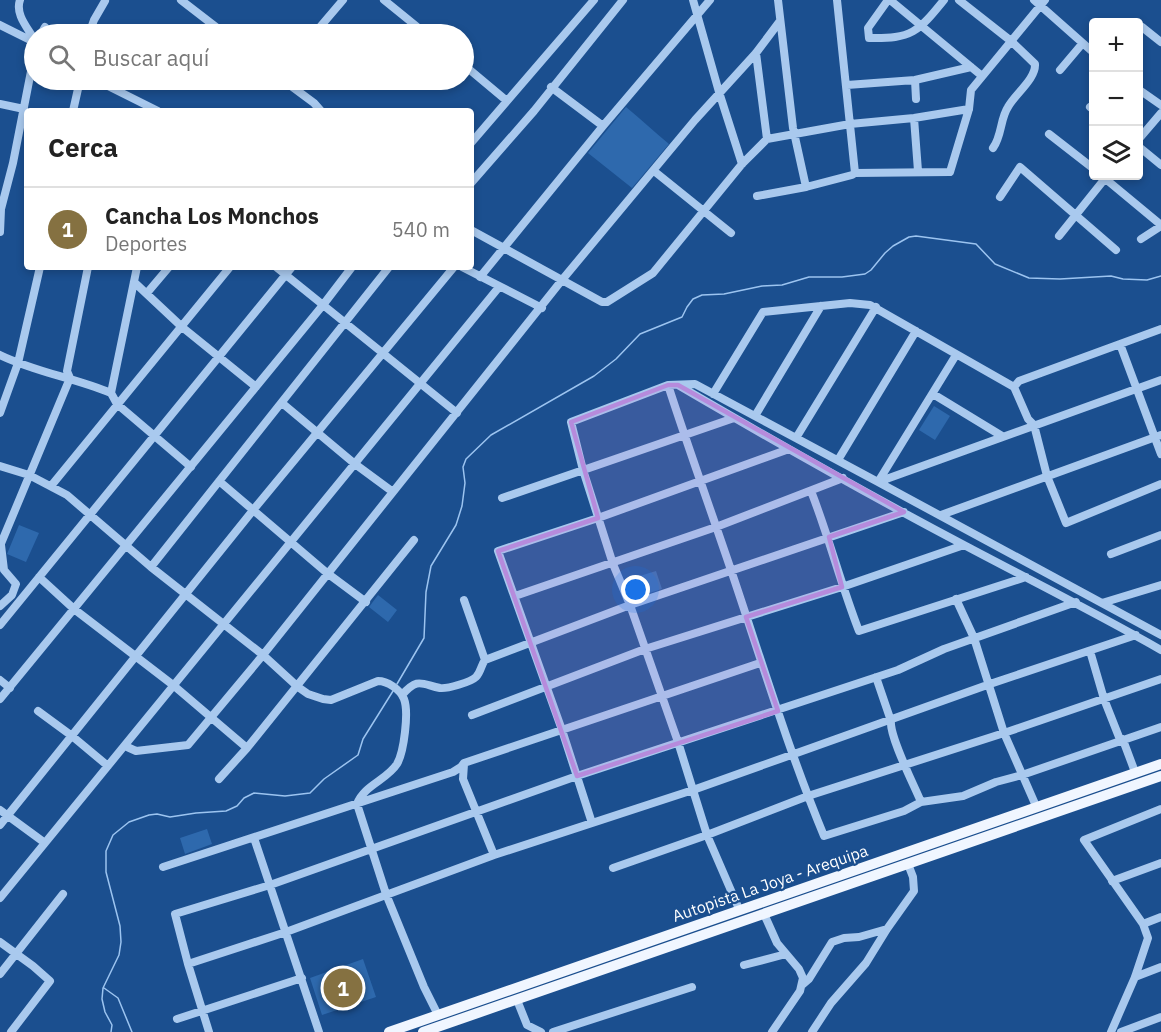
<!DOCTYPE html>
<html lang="es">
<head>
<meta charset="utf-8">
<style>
  body { margin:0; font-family:"IBM Plex Sans",sans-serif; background:#f6f6f6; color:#222 }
  .controls { position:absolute; right:18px; top:18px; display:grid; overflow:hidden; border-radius:6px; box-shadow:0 3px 9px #0003 }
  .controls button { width:54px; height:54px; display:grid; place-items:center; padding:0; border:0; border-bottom:2px solid #e0e0e0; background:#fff; color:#222; font:30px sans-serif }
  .you { position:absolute; left:636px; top:590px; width:21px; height:21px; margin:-15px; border:4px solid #fff; border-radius:50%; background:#1a73e8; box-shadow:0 0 0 9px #1a73e833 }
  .badge { display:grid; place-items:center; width:39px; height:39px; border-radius:50%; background:#857141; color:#fff; font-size:20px; font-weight:700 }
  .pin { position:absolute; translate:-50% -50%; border:3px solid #fff; box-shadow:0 2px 6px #0006 }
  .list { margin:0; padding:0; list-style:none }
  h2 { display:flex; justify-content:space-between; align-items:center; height:78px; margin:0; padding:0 24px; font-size:26px }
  h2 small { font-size:20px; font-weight:400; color:#767676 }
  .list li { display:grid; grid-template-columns:39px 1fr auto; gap:18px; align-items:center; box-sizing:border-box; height:84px; padding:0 24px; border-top:2px solid #e0e0e0 }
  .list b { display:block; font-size:22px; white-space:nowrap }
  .list p { margin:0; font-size:20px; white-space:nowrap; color:#767676 }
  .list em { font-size:20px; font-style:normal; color:#767676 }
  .icon { flex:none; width:33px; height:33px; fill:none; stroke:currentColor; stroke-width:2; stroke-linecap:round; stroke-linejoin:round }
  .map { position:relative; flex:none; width:1161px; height:1032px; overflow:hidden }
  .search { position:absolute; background:#fff; box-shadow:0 3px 9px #0003; left:24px; top:24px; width:450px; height:66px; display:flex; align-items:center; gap:15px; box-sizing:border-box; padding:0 21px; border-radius:33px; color:#767676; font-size:22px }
  .panel { position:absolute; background:#fff; box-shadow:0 3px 9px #0003; left:24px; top:108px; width:450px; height:162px; border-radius:6px }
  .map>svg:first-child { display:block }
</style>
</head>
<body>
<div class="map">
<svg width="1161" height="1032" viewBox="0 0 1161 1032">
  <rect width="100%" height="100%" fill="#1b4f8f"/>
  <path fill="#2e69ad" d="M626 107C641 119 654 132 669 144L632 188 588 153Z
    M934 406 950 416 935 440 919 430Z
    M19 525 39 533 26 562 7 554Z
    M656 571 662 589 636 597 630 579Z
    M378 595 397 610 388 622 369 607Z
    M207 829 212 844 185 854 180 838Z
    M363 959 376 997 322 1015 310 978Z"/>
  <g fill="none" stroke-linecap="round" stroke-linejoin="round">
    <path stroke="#9cc4f0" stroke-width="1.5" d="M397 684 424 638 426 592 431 566 456 525 462 506 465 483 463 467 466 459 491 435 594 376 616 359 640 334 682 317 687 307 693 299 702 295 724 294 762 286 782 285 809 277H842L865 274 871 270 885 253 893 246 909 237 916 236 976 244 995 264 1029 278 1060 279 1111 276 1123 279 1147 280 1161 276
      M104 988 118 998 132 1032
      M111 1032 112 1025 105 1012 102 999 103 988 119 955 121 942 120 926 106 872V851L113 835 129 822 149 815 157 814 170 817 196 813 226 811 237 806 244 798 254 793 285 796 310 793 324 779 358 755 363 739 393 691"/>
    <path stroke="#a9c9ee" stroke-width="8" d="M20 0C15 14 27 27 34 39
      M181 0 225 34
      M384 0 426 34
      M693 0 719 92 742 164
      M778 0 793 128 806 187
      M837 0 855 173
      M888 0 868 28 869 38C912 39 918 32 944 0
      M890 0 982 76
      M959 0 1011 41 1035 64C1036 79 1015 94 1008 107 1000 119 1002 136 993 148
      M1034 0 1094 53
      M0 25 34 42
      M1142 27 1161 42
      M41 34 45 27
      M89 34 94 20 105 1
      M314 34 343 0
      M756 53 767 139
      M464 65 507 101
      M1060 70 1082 44
      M96 80 158 111
      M283 80 314 103 321 111
      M915 80 916 99
      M847 85 915 80 971 67
      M551 87 603 126
      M1138 89 1161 105
      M0 104 24 109
      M1090 107 1094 110
      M73 111 80 80
      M914 118 918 171
      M1049 134 1094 169
      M1138 140 1161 113
      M471 143 594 0
      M1138 146 1161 165
      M654 171 731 233
      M1102 176 1161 225
      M471 183 534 111 623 0
      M757 196 806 187 852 175 855 173 950 172 969 109 971 90 1045 0
      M1000 197 1020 167 1116 250
      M471 230 602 302H607L653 273 742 164 767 139 850 124 914 118 969 109
      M0 232 1 209 13 163 34 56
      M1059 236 1107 176
      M1141 239 1161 226
      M276 267 457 413
      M462 267 542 308
      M480 277 603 126 710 0
      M134 282 182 327 256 387
      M147 293 169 267
      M1120 344 1161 454
      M0 355C35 372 75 378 111 393L117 404 191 467
      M956 355 878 482 1161 635
      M668 385C688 447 710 508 731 570 761 659 788 749 824 836L904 811 921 802 963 796 996 782 1022 775 1161 727
      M678 385C772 440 867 494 964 545 1030 580 1096 613 1161 650
      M1014 387 1019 381 1161 329
      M111 393 137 267
      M713 394 763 312 850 303 870 305 1014 387 1028 419 1034 425 1047 476 1066 523 1161 484
      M933 394 1002 436
      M282 403 355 464 393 492
      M0 413 18 363 40 267
      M755 416 821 306
      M796 438 876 307
      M838 460 916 331
      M0 466 29 475 67 495 151 567 263 655 298 687 308 694 323 699 331 700 378 681C387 681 400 689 404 699 409 712 404 752 397 764 387 780 364 785 357 804L386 894 424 987 438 1015
      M219 481 327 573 366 602
      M51 486 230 267
      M811 491C829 537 841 585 859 631L1026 577
      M502 498 734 418
      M941 515 1161 435
      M0 546 70 378 67 371 88 267
      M1111 554 1161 535
      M151 567 389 267
      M39 577 74 609 173 685 247 748
      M515 596 716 527 843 478
      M956 599 974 638 1004 733 1036 806
      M464 600 485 660
      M1102 603 1161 585
      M0 606 12 595 16 584 4 570 1 545
      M0 625 292 267
      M1090 651 1104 699 1119 737 1123 740 1135 772
      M876 677 891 721C889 736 914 785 921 802
      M0 680 10 688
      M402 695C418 677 421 684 440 688 447 689 471 682 476 677 481 672 481 665 485 660L630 605 904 512
      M0 699 323 305 352 267
      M38 711 72 736 108 766
      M472 715 645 649 842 587 964 545
      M125 746 136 751 188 745 263 655 562 280 695 120 756 53 780 21
      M464 764 463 779 494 855
      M219 779 247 748 414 540
      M0 810 45 843
      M592 823 562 730 498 551 598 518 789 449
      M0 825 254 509 454 267
      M254 838 319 1032
      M163 867 453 772 461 767 464 763 760 663
      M613 868 707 835 808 796 1004 733 1161 679
      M1112 881 1161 863
      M0 898 499 287
      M739 909 707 835 678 742 630 605 613 564 583 470 571 422 668 385 695 384 878 482 1161 380
      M764 914 777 943 799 969 803 978 800 991 772 1032
      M1143 924 1161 917
      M0 942 33 966 50 981 11 1032
      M188 964 286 932 494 855 693 790 990 684 1136 635
      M744 965 786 954
      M0 974 63 894
      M1135 977 1161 967
      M802 985 809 979 832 942 844 938 859 937 887 929 914 891 913 877 908 864
      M517 1000 527 1025 541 1032
      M177 1019 302 978
      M209 1032 188 964 175 914 270 885 577 776 898 670 944 649 1076 602
      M553 1032 692 987
      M812 1032 831 1003 866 963 887 929
      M1111 1032 1135 977 1148 938 1143 924 1084 840 1161 809
      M1121 1032 1161 1017"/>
    <path stroke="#f0f6ff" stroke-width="10" d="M389 1032 1161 764
      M423 1032 1161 776"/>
  </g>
  <path fill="#b68bdc" fill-opacity="0.2" stroke="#b68bdc" stroke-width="4.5" stroke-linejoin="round" d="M668 385H678L904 512 829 537 842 587 746 617 778 711 577 776 498 551 598 518 571 422Z"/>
  <g text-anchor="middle" stroke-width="4.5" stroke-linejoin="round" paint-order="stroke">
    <g font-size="16" fill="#fff" stroke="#1b4f8f">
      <text transform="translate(770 883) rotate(-19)" y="6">Autopista La Joya - Arequipa</text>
    </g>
  </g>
</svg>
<div class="controls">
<button>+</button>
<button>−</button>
<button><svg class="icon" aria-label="layers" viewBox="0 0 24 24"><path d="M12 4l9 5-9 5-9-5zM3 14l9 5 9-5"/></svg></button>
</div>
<div class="you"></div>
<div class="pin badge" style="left:343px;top:988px">1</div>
<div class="search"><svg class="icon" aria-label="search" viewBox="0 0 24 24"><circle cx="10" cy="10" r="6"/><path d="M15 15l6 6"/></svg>Buscar aquí</div>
<section class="panel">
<h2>Cerca<small></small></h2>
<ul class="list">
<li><span class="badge">1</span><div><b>Cancha Los Monchos</b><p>Deportes</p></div><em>540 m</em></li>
</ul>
</section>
</div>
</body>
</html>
